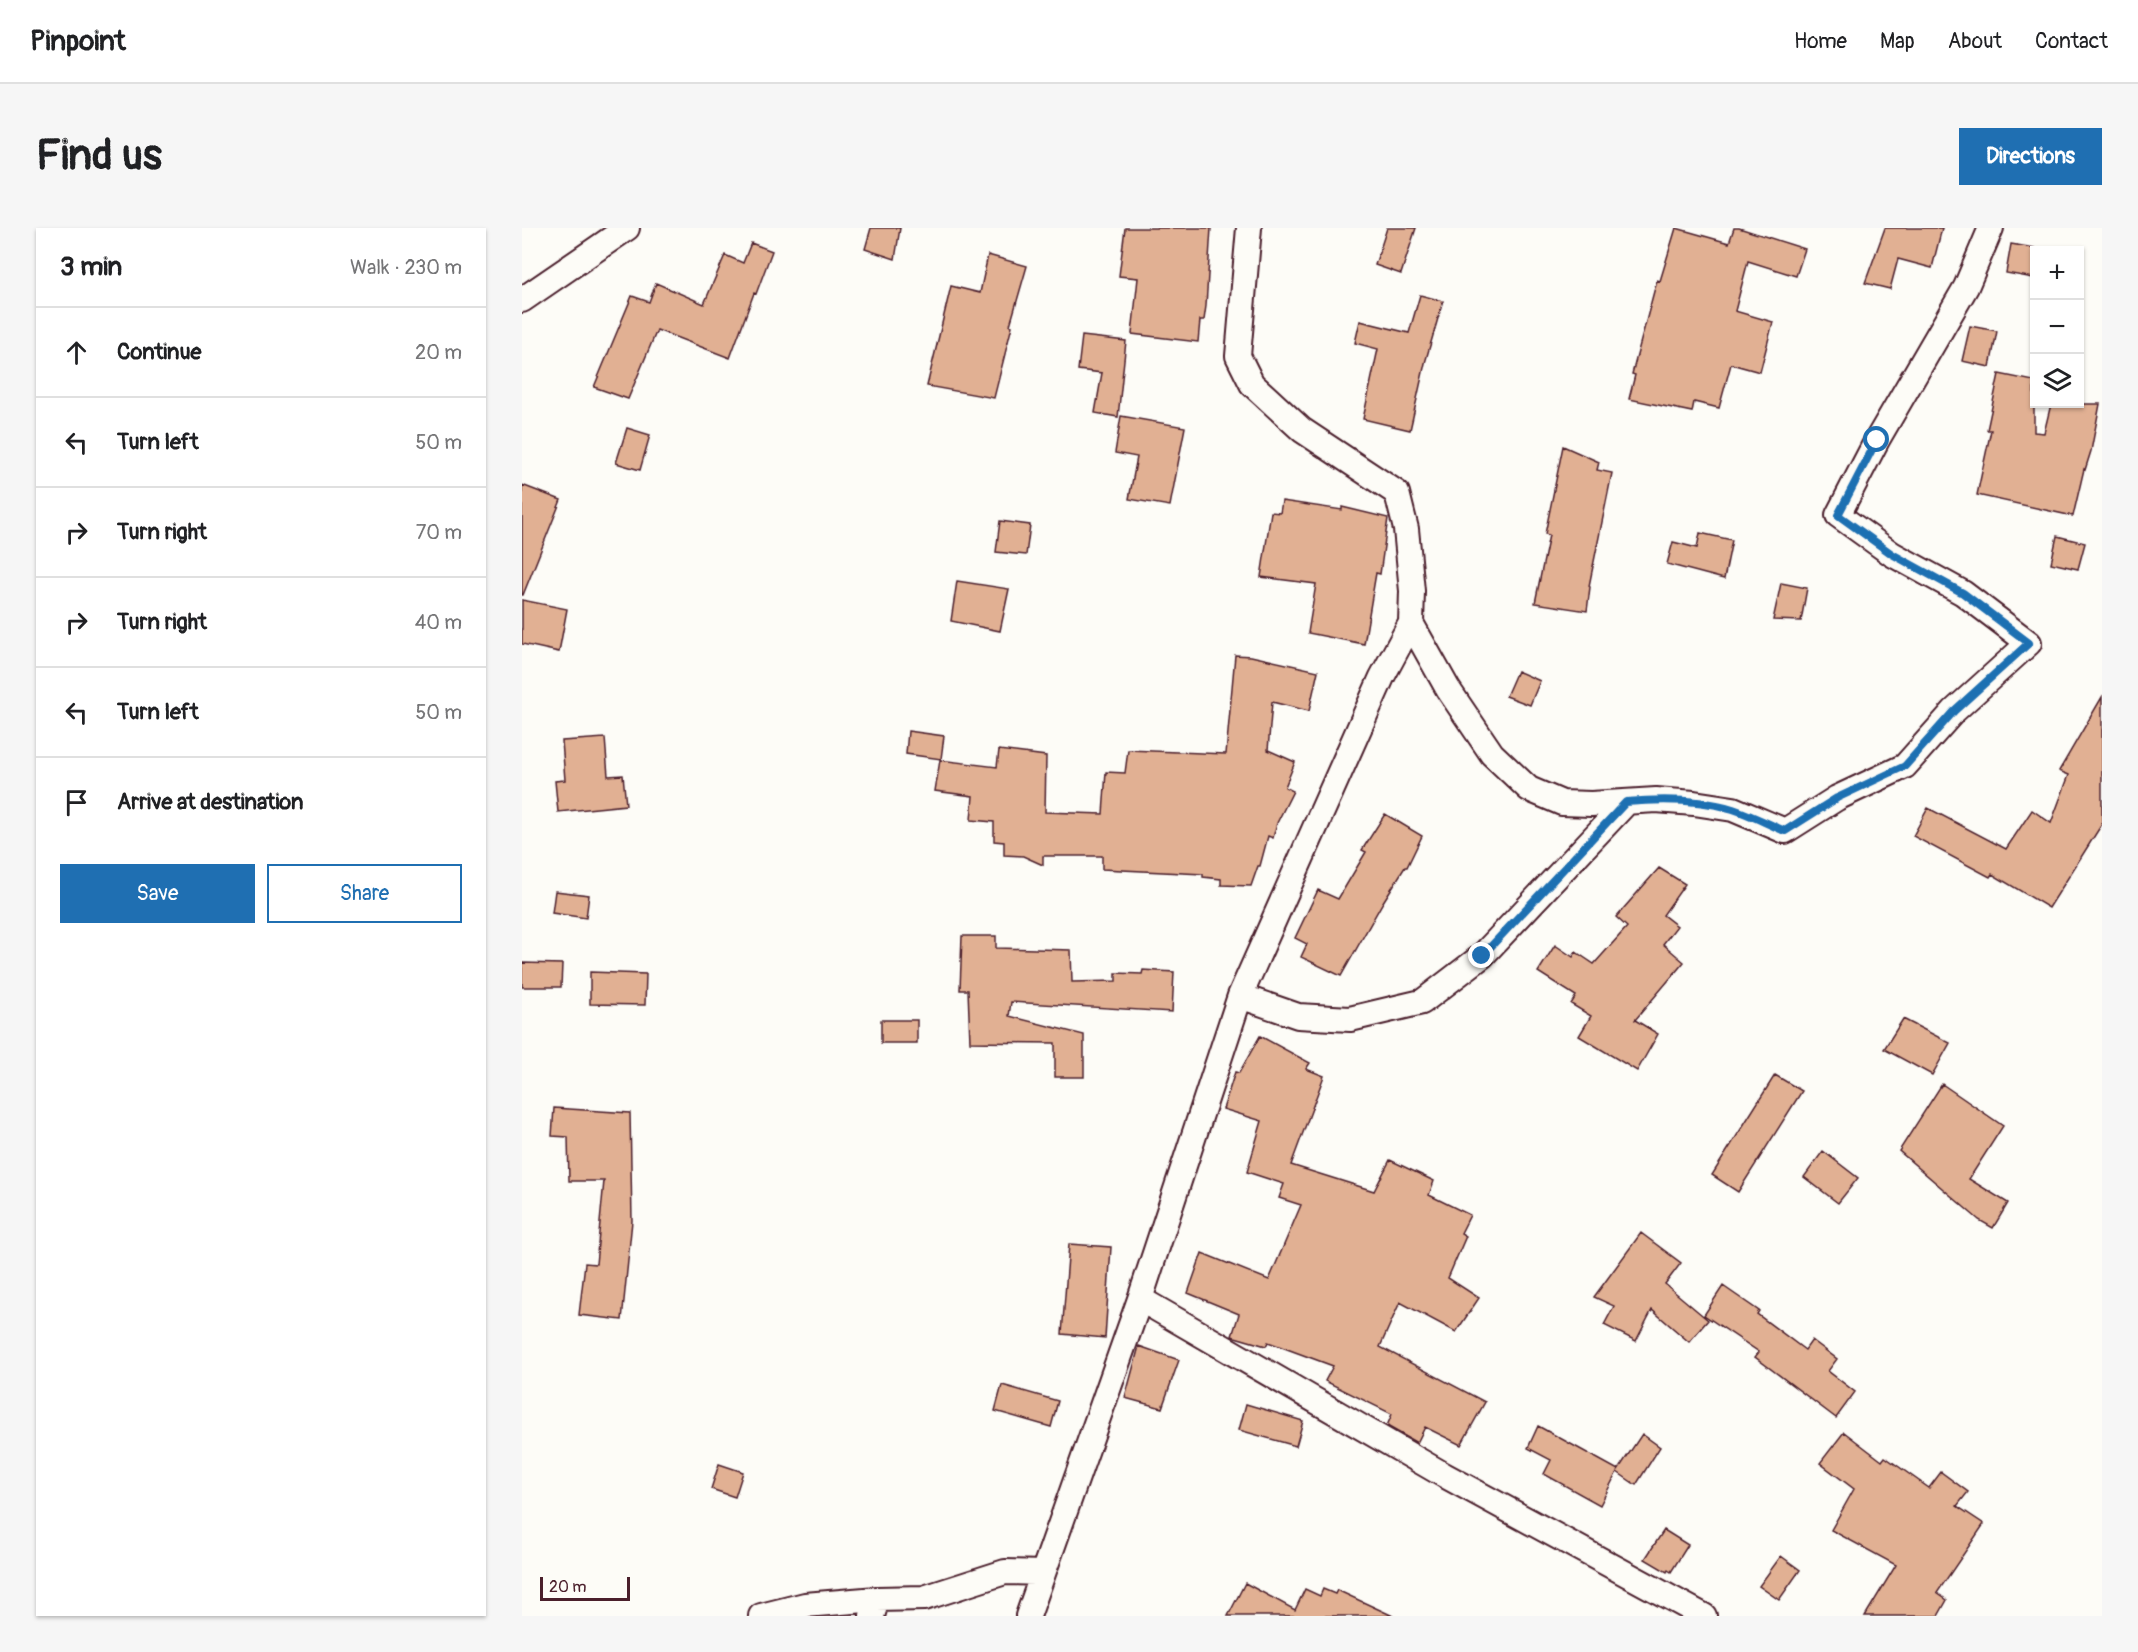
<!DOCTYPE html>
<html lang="en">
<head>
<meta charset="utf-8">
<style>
  body { margin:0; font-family:Pangolin,sans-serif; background:#f6f6f6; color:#202124 }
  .controls { position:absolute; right:18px; top:18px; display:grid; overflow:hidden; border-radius:0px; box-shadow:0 2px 4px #0004 }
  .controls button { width:54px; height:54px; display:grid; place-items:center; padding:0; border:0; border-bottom:2px solid #e0e0e0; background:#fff; color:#202124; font:30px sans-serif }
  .scale { position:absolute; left:18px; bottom:15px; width:90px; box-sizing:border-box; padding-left:6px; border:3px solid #4a1f2b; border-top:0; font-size:16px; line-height:21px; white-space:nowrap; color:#4a1f2b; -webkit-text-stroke:4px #fdfcf7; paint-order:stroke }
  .stop { position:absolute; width:18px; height:18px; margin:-14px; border:4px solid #1f6fb2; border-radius:50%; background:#fff }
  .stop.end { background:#1f6fb2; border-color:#fff; box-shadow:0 2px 6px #0008 }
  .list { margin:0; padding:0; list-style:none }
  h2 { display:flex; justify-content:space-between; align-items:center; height:78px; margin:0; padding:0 24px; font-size:26px }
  h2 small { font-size:20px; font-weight:400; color:#757577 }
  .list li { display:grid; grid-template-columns:39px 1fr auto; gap:18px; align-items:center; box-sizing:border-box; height:90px; padding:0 24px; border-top:2px solid #e0e0e0 }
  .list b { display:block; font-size:22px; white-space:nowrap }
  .list em { font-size:20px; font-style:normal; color:#757577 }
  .actions { display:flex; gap:12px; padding:18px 24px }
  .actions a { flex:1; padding:14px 0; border:2px solid #1f6fb2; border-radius:0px; text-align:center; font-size:21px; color:#1f6fb2 }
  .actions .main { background:#1f6fb2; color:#fff }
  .icon { flex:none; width:33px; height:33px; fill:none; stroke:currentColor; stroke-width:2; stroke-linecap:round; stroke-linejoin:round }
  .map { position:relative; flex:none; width:1580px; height:1388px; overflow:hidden; border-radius:0px }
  header { display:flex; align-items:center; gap:36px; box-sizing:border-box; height:84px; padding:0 30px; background:#fff; border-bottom:2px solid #e0e0e0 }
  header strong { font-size:28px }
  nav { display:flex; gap:33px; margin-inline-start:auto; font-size:21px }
  .intro { display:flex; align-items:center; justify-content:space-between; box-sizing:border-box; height:144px; padding:0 36px }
  h1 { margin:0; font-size:42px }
  .button { padding:15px 27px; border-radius:0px; background:#1f6fb2; color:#fff; font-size:21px; font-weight:700 }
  main { display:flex; gap:36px; padding:0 36px }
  aside { flex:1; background:#fff; border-radius:0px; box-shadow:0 2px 4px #0004 }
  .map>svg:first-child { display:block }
</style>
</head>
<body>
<header>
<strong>Pinpoint</strong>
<nav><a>Home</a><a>Map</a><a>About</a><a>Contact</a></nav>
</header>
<div class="intro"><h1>Find us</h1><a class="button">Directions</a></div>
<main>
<aside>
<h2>3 min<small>Walk · 230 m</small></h2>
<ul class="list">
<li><svg class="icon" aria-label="ahead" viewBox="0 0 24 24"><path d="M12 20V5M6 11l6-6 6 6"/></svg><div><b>Continue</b></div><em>20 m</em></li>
<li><svg class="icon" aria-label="left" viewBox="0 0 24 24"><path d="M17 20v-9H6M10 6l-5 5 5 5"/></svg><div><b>Turn left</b></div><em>50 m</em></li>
<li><svg class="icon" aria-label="right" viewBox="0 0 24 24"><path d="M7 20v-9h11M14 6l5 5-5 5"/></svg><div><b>Turn right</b></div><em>70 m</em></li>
<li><svg class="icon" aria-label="right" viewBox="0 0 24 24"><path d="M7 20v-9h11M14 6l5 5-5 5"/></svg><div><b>Turn right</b></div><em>40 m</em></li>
<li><svg class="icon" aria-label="left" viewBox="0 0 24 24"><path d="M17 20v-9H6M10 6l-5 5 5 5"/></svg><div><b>Turn left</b></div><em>50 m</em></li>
<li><svg class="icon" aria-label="arrive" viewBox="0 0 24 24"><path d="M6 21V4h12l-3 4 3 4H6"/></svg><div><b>Arrive at destination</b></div></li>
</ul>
<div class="actions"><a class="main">Save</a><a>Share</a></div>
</aside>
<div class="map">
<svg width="1580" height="1388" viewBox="0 0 1580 1388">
  <rect width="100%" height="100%" fill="#fdfcf7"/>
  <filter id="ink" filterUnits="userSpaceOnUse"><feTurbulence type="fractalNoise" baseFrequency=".0167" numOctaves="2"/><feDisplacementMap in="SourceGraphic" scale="12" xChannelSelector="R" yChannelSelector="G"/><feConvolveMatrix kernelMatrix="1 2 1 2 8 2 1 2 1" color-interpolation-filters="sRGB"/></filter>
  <g filter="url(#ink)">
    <path fill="#e1b093" stroke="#4a1f2b" stroke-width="1.5" d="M349 0H378L373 31 343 21Z
      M603 0H689L684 78 682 92H678L676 114 610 106 616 50 597 48Z
      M865 0H894L879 46 853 37Z
      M1154 0 1207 15 1212 0H1217L1283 21 1274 48 1226 33 1213 83 1251 94 1238 144 1209 136 1197 180 1172 174 1170 184 1107 171 1113 147 1110 146 1135 52 1138 53Z
      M1363 0H1420L1410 40 1376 31 1368 61 1343 55Z
      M229 15 250 23 234 66 232 65 208 130 135 102 106 171 72 159 110 68 127 74 134 55 182 76 203 27 221 35Z
      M1489 16 1512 20V50L1484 45Z
      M466 27 505 38 488 97 490 98 472 170 405 158 429 58 458 65Z
      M898 67 921 73 903 135 888 202 841 191 856 121 833 115 838 93 887 105Z
      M1448 98 1475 103 1468 139 1440 133Z
      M560 108 604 113 596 189 573 185 580 145 556 142Z
      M1477 146 1512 153V204L1522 205 1529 176H1578L1569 223 1563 242 1562 241 1551 288 1455 267 1469 202H1465Z
      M599 188 663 199 648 278 607 271 615 229 593 225Z
      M105 200 128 207 118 242 94 235Z
      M1041 218 1077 234 1075 242 1090 245 1067 358 1068 359 1065 383 1013 375 1027 307 1023 306Z
      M0 257 39 272 1 367H0Z
      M760 273 820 282V279L866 290 858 346 854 345 842 416 786 405 794 356 739 349 749 284 758 285Z
      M478 293 508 297 504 327 474 324Z
      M1178 305 1210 312 1202 351 1145 336 1151 314 1175 320Z
      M1535 308 1563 315 1556 341 1529 335Z
      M435 353 487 361 478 403 429 393Z
      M1259 355 1285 360 1279 393 1251 392Z
      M0 372 45 381 37 424 0 416Z
      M713 427 729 428 796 443 787 483 750 474 746 522 773 534 763 559 771 563 755 595 751 610 746 608 738 638H736L729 658 699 657V651L681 649V646L580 641V628H521V637L501 628 482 627V614L472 613V594L449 592 451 568 413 563 418 532 475 539 477 522 524 528 523 584 581 586 584 544 603 545 606 522 704 526Z
      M995 443 1018 453 1008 477 984 468Z
      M1580 469V596L1527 680 1470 646 1468 649 1391 608 1406 580 1484 621 1510 582 1529 595 1547 547 1537 543Z
      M386 503 422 508 419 531 384 526Z
      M83 510 86 548 101 547 104 577 36 584 33 553 43 552 40 513Z
      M863 586 900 608 885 639H883L861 674 819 748 779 729 785 716 773 710 796 662 816 671 844 624 840 622Z
      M1137 640 1163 656 1141 687 1155 698 1141 716 1162 734 1113 792 1136 806 1115 843 1057 808 1069 788 1049 776 1054 768 1016 744 1033 717 1051 729 1054 724 1072 736 1105 699 1094 689Z
      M33 663 67 667 64 690 30 685Z
      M440 708H474V720L549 722 550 754 594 753V745L620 746 621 742 652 744 650 784 489 774 487 788 562 807V849H533V815L448 814 446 762H438Z
      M0 735 40 736 39 759H0Z
      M68 744 124 746 123 777 68 776Z
      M1381 791 1428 815 1410 847 1362 821Z
      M359 792H395V815H359Z
      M738 808 788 835 784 841 802 848 769 937 852 963 868 932 912 953 907 967 948 987 939 1005 944 1008 926 1050 957 1070 934 1104 878 1074 858 1119 963 1174 939 1217 903 1199 895 1215 865 1198 870 1186 803 1153 811 1138 746 1114 744 1118 713 1109 710 1108 717 1086 666 1065 680 1025 747 1052 779 977 757 970 762 956 725 944 740 893 701 881 713 844 717 845Z
      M1253 847 1280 863 1216 964 1190 947Z
      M1420 856 1481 898 1447 951 1486 975 1471 1000 1457 992 1377 923Z
      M32 880 108 885 110 993 100 1092 57 1087 63 1035 74 1036 82 953H47L46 909 30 908Z
      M1301 923 1336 950 1316 975 1282 949Z
      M1119 1005 1159 1035 1143 1056 1186 1092 1167 1114 1130 1082 1114 1113 1082 1097 1092 1078 1072 1069Z
      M547 1016 589 1019 583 1110 540 1106Z
      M1201 1058 1237 1083 1235 1086 1283 1122 1290 1112 1315 1131 1306 1143 1333 1164 1314 1190 1233 1129 1237 1124 1182 1087Z
      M617 1118 657 1132 640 1180 603 1170Z
      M480 1157 536 1173 529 1199 473 1183Z
      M724 1176 781 1193 774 1218 717 1202Z
      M1016 1198 1096 1242 1120 1206 1138 1219 1114 1257 1095 1244 1078 1277 1022 1246 1029 1232 1006 1220Z
      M1322 1204 1360 1233 1363 1229 1407 1260 1419 1244 1446 1264 1435 1278 1462 1296 1415 1365 1425 1372 1416 1388H1343L1374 1337 1309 1302 1332 1261 1298 1235Z
      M197 1236 221 1244 213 1269 189 1261Z
      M1142 1302 1166 1317 1149 1344 1146 1342 1145 1344 1123 1331Z
      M1259 1328 1278 1342 1257 1372 1237 1358Z
      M723 1355 773 1382 783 1361 798 1368 801 1361 813 1366 815 1362 871 1388H706Z"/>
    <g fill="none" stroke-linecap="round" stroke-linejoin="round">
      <g stroke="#4a1f2b" stroke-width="28">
        <path id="minor" d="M0 72 105 0
          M889 395 926 461 970 526 1007 561 1040 575 1069 576 1134 572 1172 575 1211 581 1263 603 1315 570 1383 538 1432 483 1507 415 1441 365 1370 326 1316 287 1355 212 1444 59 1469 0
          M718 768 860 449 889 395 890 363 884 301 875 265 780 202 730 156 716 128 727 0
          M618 1071 718 768 776 788 828 791 900 774 960 728 1105 574
          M355 1371 402 1370 483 1344 520 1345
          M239 1388 283 1377 355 1371 350 1388
          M506 1388 618 1071 922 1247 1182 1388"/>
      </g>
      <use href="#minor" stroke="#fdfcf7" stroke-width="24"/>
    </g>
  </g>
  <g fill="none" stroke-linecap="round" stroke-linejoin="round" filter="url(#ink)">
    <path stroke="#1f6fb2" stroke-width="8" d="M960 728 1104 574C1139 571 1178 571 1211 581 1229 587 1246 596 1263 603L1315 570 1383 538 1432 483 1507 415 1441 365 1370 326 1316 287 1355 212"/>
  </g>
</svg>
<div class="controls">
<button>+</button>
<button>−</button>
<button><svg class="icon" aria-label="layers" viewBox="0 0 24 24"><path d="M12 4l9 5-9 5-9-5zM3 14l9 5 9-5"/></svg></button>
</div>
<div class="scale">20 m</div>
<div class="stop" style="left:1355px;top:212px"></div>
<div class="stop end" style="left:960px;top:728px"></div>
</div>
</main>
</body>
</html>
